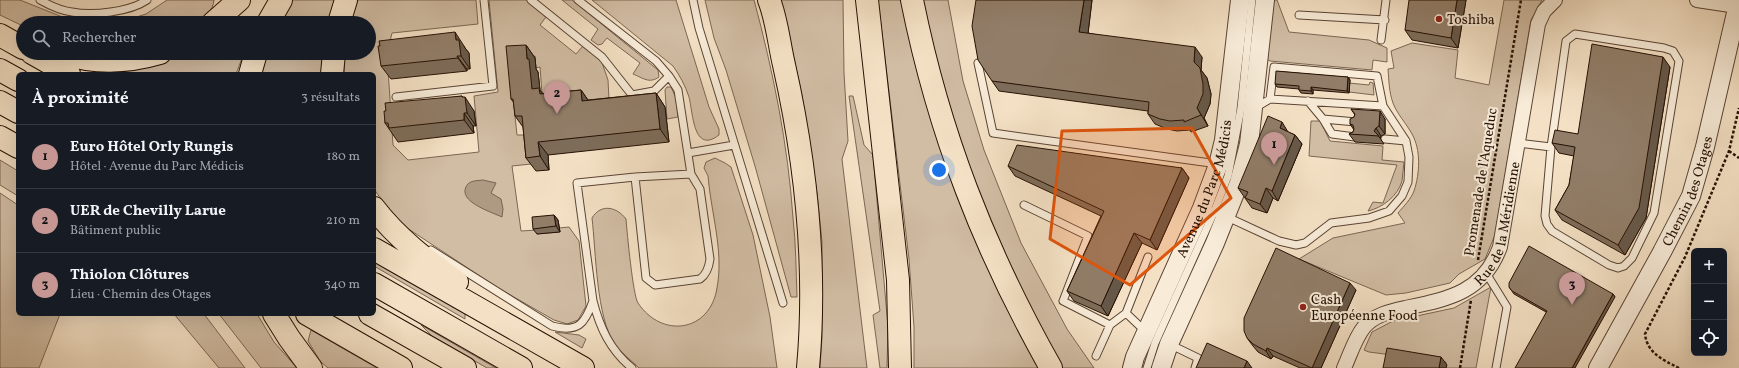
<!DOCTYPE html>
<html lang="fr">
<head>
<meta charset="utf-8">
<style>
  body { margin:0; font-family:Vollkorn,serif; background:#20242c; color:#f1f3f6 }
  .controls { position:absolute; right:12px; bottom:12px; display:grid; overflow:hidden; border-radius:6px; box-shadow:0 4px 16px #0002 }
  .controls button { width:36px; height:36px; display:grid; place-items:center; padding:0; border:0; border-bottom:1px solid #363941; background:#171b24; color:#f1f3f6; font:20px sans-serif }
  .you { position:absolute; left:939px; top:170px; width:14px; height:14px; margin:-10px; border:3px solid #fff; border-radius:50%; background:#1a73e8; box-shadow:0 0 0 6px #1a73e833 }
  .badge { display:grid; place-items:center; width:26px; height:26px; border-radius:50%; background:#c59692; color:#111; font-size:13px; font-weight:700 }
  .pin { position:absolute; translate:-50% -33px; filter:drop-shadow(0 1px 2px #0008) }
  .pin::after { content:''; position:absolute; top:21px; width:14px; height:12px; background:inherit; clip-path:polygon(0 0,100% 0,50% 100%) }
  .list { margin:0; padding:0; list-style:none }
  h2 { display:flex; justify-content:space-between; align-items:center; height:52px; margin:0; padding:0 16px; font-size:17px }
  h2 small { font-size:13px; font-weight:400; color:#9ea1a6 }
  .list li { display:grid; grid-template-columns:26px 1fr auto; gap:12px; align-items:center; box-sizing:border-box; height:64px; padding:0 16px; border-top:1px solid #363941 }
  .list b { display:block; font-size:15px; white-space:nowrap }
  .list p { margin:0; font-size:13px; white-space:nowrap; color:#9ea1a6 }
  .list em { font-size:13px; font-style:normal; color:#9ea1a6 }
  .icon { flex:none; width:22px; height:22px; fill:none; stroke:currentColor; stroke-width:2; stroke-linecap:round; stroke-linejoin:round }
  .map { position:relative; flex:none; width:1739px; height:368px; overflow:hidden }
  .search { position:absolute; background:#171b24; box-shadow:0 4px 16px #0002; left:16px; top:16px; width:360px; height:44px; display:flex; align-items:center; gap:10px; box-sizing:border-box; padding:0 14px; border-radius:22px; color:#9ea1a6; font-size:15px }
  .panel { position:absolute; background:#171b24; box-shadow:0 4px 16px #0002; left:16px; top:72px; width:360px; height:244px; border-radius:6px }
  .map>svg:first-child { display:block }
</style>
</head>
<body>
<div class="map">
<svg width="1739" height="368" viewBox="0 0 1739 368">
  <rect width="100%" height="100%" fill="#f4e1c5"/>
  <filter id="stains"><feTurbulence type="fractalNoise" baseFrequency=".005" numOctaves="4"/><feColorMatrix values="0 0 0 0 .2 0 0 0 0 .09 0 0 0 0 .02 0 0 0 .5 -.17"/></filter>
  <radialGradient id="worn" r=".72"><stop offset=".6" stop-color="#630" stop-opacity="0"/><stop offset="1" stop-color="#630" stop-opacity=".3"/></radialGradient>
  <path fill="#d1bda4" stroke="#7c6654" d="M0 0H20L75 22 102 23 127 20 146 14 167 0H214C213 11 205 17 196 23H23V26L0 15Z
    M288 0H335L328 23H276Z
    M358 0H476L478 24 392 33 387 54 393 145 408 160 479 152 474 96 498 92 489 0H526L546 17 540 25 576 54 583 46 601 60 608 80 609 100 550 106 542 94 540 67 536 68 535 56 509 59 517 135H528L531 164 512 166 521 231 537 230V234L559 232V228L569 227 579 241 586 306 578 320 567 324 554 320 498 288 398 222 376 192 374 187V74H344L345 53H369V23H350Z
    M562 0H572L658 70 659 77C649 84 643 78 633 74L640 63 607 38 602 44 598 45 591 40 598 29Z
    M592 0H676L709 107 719 129V135C693 155 693 112 689 97 685 85 680 76 673 66Z
    M705 0H754C773 71 788 144 793 218 796 244 796 271 797 297H791L755 166 726 70 714 38Z
    M781 0H843L844 73 848 141 842 159 867 368H820L822 337V242L817 193 802 95Z
    M878 0H904L1040 368H914V327L909 259Z
    M921 0H948L963 81 984 150 1021 243 1067 329 1094 368H1061L997 241 947 108Z
    M1274 0H1277L1289 32 1369 40 1387 48V62L1373 60 1372 70 1270 61 1265 58Z
    M1504 0H1542L1531 20 1495 235 1485 259 1459 274 1450 283 1406 293 1386 295 1299 259 1333 238 1405 223 1398 213C1404 206 1411 199 1414 191 1420 173 1421 150 1412 134 1406 123 1397 114 1393 103 1389 92 1389 81 1388 69L1394 68 1391 51 1412 43 1458 50 1455 78 1489 85Z
    M178 53H244L236 74H106L107 72 161 62Z
    M265 53H322V74H259Z
    M1370 82 1373 83 1374 95 1349 92V83L1369 85Z
    M667 87H671L676 98 678 117 667 119 665 90Z
    M849 96H853L864 145 873 155 888 327 887 368H880L873 315 880 311Z
    M1311 121H1320L1330 141 1383 146 1382 160 1404 162C1403 168 1403 175 1402 181 1398 196 1382 208 1368 211L1373 202 1383 203 1397 165 1309 156Z
    M715 158 725 163 731 167 753 235 770 317 777 368H639C632 361 621 353 615 344 596 318 596 251 592 218 601 203 617 207 626 219 627 232 633 296 638 303 662 339 710 332 717 288 724 251 711 213 708 176L704 168 706 162Z
    M0 160 18 171V196L0 185Z
    M0 193 18 205V314H60L39 368H0Z
    M374 259 465 311V319L374 266Z
    M1491 287 1476 368H1445L1446 362 1369 352 1364 350 1372 332 1393 321 1454 308Z
    M174 314H204L245 368H219Z
    M219 314H257L274 342 297 368H261Z
    M421 325 496 368H487L433 337Z
    M311 330 377 368H328L320 361 308 341Z
    M555 332 579 335 586 339 582 348Z"/>
  <path fill="#ae9a83" stroke="#786350" d="M483 180 496 183 491 193 501 199 503 209 502 217C491 212 463 203 465 190 467 180 475 181 483 180Z"/>
  <g fill="none" stroke-linecap="round" stroke-linejoin="round">
    <g stroke="#5a4434" stroke-width="9">
      <path id="service" d="M40 0C49 5 62 11 72 12 92 16 130 12 147 0
        M531 0 602 57 632 95 654 91 669 76
        M578 0 656 61 669 76 678 90 691 174 635 177 577 183 593 301C600 328 610 350 632 368
        M693 0 699 28 783 303
        M1299 15 1385 20
        M1575 34 1664 48 1673 51 1679 61 1654 213 1632 258 1624 266 1618 268 1609 265 1552 231 1547 224 1545 216 1551 147 1566 41Z
        M1381 40 1386 0
        M978 63 993 133 1218 164
        M396 97 493 86 484 0
        M1270 99 1274 67 1377 76 1383 106
        M1308 101 1323 119 1332 134 1355 137
        M1323 119 1356 122
        M1385 139 1406 141
        M1518 143 1551 147
        M688 153 734 145
        M635 177 646 278 655 285 700 279C707 274 709 267 710 259L700 189 691 174
        M1024 205 1088 236 1063 301 1110 325 1126 313 1146 332
        M1203 209 1225 216 1279 241 1296 245 1305 243 1331 223 1369 218 1389 211 1402 196 1408 182 1409 157 1406 141 1383 106 1270 99 1255 108
        M431 250 552 326C578 333 585 324 593 301
        M1486 273 1507 307 1496 368
        M1126 313 1148 257
        M1169 344 1198 358 1195 368
        M1096 356 1110 325
        M1147 368 1155 343 1214 212 1228 176 1241 108 1252 0"/>
    </g>
    <g stroke="#5a4434" stroke-width="16">
      <g id="minor">
        <path d="M1697 0 1737 6"/>
        <path id="s1" d="M1344 368C1350 355 1355 338 1364 327 1374 315 1391 311 1405 308 1448 299 1483 293 1500 247L1538 24 1544 11 1555 0"/>
      </g>
    </g>
    <g stroke="#5a4434" stroke-width="20">
      <g id="tertiary">
        <path id="s2" d="M1132 368 1135 357 1202 208 1218 165 1224 140 1240 0"/>
        <path d="M1161 368 1169 344 1215 243 1239 183 1249 144 1265 0"/>
        <path id="s3" d="M1598 368 1662 252 1691 196 1705 147 1739 0"/>
      </g>
    </g>
    <g stroke="#261003" stroke-width="24">
      <path id="trunk" d="M867 0 898 280 900 368"/>
    </g>
    <g stroke="#261003" stroke-width="24">
      <path id="motorway" d="M769 0C777 20 779 44 784 65 806 163 817 267 808 368
        M912 0C939 134 984 249 1051 368
        M213 23 239 0
        M268 23 281 0
        M339 23 346 0
        M0 35 23 48
        M32 53 69 74
        M62 53C95 64 126 63 160 53
        M0 70 18 80
        M250 74 256 53
        M332 74 334 53
        M0 102 18 112
        M0 137 18 147
        M374 208C397 238 426 260 457 282
        M374 249 583 368
        M374 284 521 368
        M274 314 289 338 311 368
        M307 314 401 368
        M370 314 465 368"/>
    </g>
    <path stroke="#261003" stroke-width="2.5" stroke-dasharray="3 2" stroke-linecap="butt" d="M1729 151 1739 158
      M1478 260 1521 0
      M1460 368 1471 300
      M1679 368C1663 360 1647 353 1645 334L1685 257 1729 151 1739 108"/>
    <use href="#service" stroke="#f8ecd9" stroke-width="7"/>
    <use href="#minor" stroke="#f8ecd9" stroke-width="14"/>
    <use href="#tertiary" stroke="#f8ecd9" stroke-width="18"/>
    <use href="#trunk" stroke="#f4e1c5" stroke-width="22"/>
    <use href="#motorway" stroke="#f4e1c5" stroke-width="22"/>
  </g>
  <path fill="#7d6c59" stroke="#261003" d="M1092 0 1088 33 1202 57 1201 70 1207 78 1211 94 1210 104 1204 118 1208 126 1191 132 1190 130 1177 131 1167 129 1155 124 1148 114V111L999 91 992 81Z
    M1466 0 1458 48 1412 40 1405 30Z
    M526 45 535 58 536 69 538 72 540 90 543 94 581 90 588 100 656 93 665 107 669 142 548 155 549 170 536 171 526 158 523 127 515 116 514 103 511 99Z
    M464 46 465 48 469 53 470 69H467V71L391 79 381 66Z
    M1670 67 1646 218 1625 255 1562 220 1555 210 1569 185 1574 156 1559 153 1552 143 1578 134Z
    M1348 77 1350 80 1349 93 1313 90V94L1301 93 1299 90V89L1277 87 1275 84Z
    M462 96 474 111 476 126H473L474 133 398 142 385 123 386 111Z
    M1351 109 1385 119V134L1381 136 1380 138 1384 144 1355 142 1349 134 1353 132 1354 130 1350 124 1355 115Z
    M1288 132 1295 135 1302 144 1278 201 1273 198 1267 213 1252 208 1238 188Z
    M1008 166 1182 168 1189 178 1157 250 1142 243 1108 316 1074 301 1067 291 1101 216 1015 176Z
    M554 215 558 220 560 232 537 234 533 229Z
    M1509 287 1613 294 1615 297 1546 312 1514 294Z
    M1356 290 1321 368H1300L1273 356 1271 359 1258 352 1253 346 1247 338Z"/>
  <path fill="#665849" stroke="#261003" d="M1084 0H1092L1087 42 1079 32Z
    M1457 0H1466L1458 48 1451 38Z
    M455 32 464 46 465 48 469 53 470 69 461 56 456 40Z
    M526 45 535 58 536 69 538 72 540 90 548 101 532 89 527 59Z
    M1195 47 1202 57 1201 70 1207 78 1211 94 1210 104 1204 118 1208 126 1197 108 1194 62Z
    M457 56 467 69V71L458 58Z
    M1663 57 1670 67 1646 218 1625 255 1618 245Z
    M1348 77 1350 80 1349 93 1347 91Z
    M1311 87 1313 90V94L1311 91Z
    M581 90 590 103 582 101Z
    M656 93 665 107 669 142 660 129Z
    M462 96 465 100V97L474 111 476 126 467 113Z
    M1380 111 1385 119V134L1379 126Z
    M464 113 473 126 474 133 464 120Z
    M1282 122 1288 132 1280 128Z
    M1376 128 1381 136 1380 138 1374 131Z
    M1295 135 1302 144 1278 201 1272 191Z
    M538 142 548 155 549 170 540 156Z
    M1182 168 1189 178 1157 250 1150 240Z
    M1266 188 1273 198 1267 213 1260 204Z
    M554 215 558 220 560 232 556 226Z
    M1134 233 1142 243 1108 316 1101 306Z
    M1350 283 1356 290 1321 368H1312Z
    M1613 294 1615 297 1575 368H1572Z
    M1267 348 1273 356 1271 359 1266 351Z
    M1441 357 1447 365 1446 368H1439Z
    M1247 361 1252 368H1244Z"/>
  <path fill="#917d68" stroke="#261003" d="M976 0H1084L1079 32 1195 47 1194 62 1200 68 1203 84V94L1197 108 1201 115 1184 122V120L1170 121 1160 119 1148 114 1149 102 992 81 978 60 972 26Z
    M1409 0H1457L1451 38 1405 30Z
    M455 32 456 40H459L461 56H457L458 58 381 66 378 46H380L379 41Z
    M1592 44 1663 57 1639 208 1618 245 1555 210 1569 185 1575 147 1552 143 1555 130 1578 134Z
    M526 45 527 59H529L532 89 539 88 540 94 581 90 582 101 656 93 660 129 538 142 540 156 526 158 522 116H515L513 99H511L506 46Z
    M1276 71 1348 77 1347 91 1311 87V91L1299 90V86L1275 84Z
    M462 96V97H465L467 113H464V120L389 128 388 123H385L384 111H386L385 103Z
    M1351 109 1380 111 1379 126 1376 128 1374 131 1379 136 1349 134 1353 132 1354 129 1353 125 1350 124V119L1354 117 1355 114Z
    M1268 116 1282 122 1280 128 1295 135 1272 191 1266 188 1260 204 1245 198 1248 192 1238 188Z
    M1017 145 1182 168 1150 240 1134 233 1101 306 1067 291 1104 211 1008 166Z
    M554 215 556 226 533 229 532 217Z
    M1529 246 1613 294 1572 368H1515L1547 311 1512 291 1509 287V283Z
    M1276 248 1350 283 1312 368 1267 348 1266 351 1253 344 1247 338 1244 331V318Z
    M1207 343 1247 361 1244 368H1196Z
    M1387 348 1441 357 1439 368H1383Z"/>
  <path fill="#de550c" fill-opacity="0.2" stroke="#de550c" stroke-width="3" stroke-linejoin="round" d="M1192 128 1231 198 1130 285 1050 239 1062 131Z"/>
  <g fill="#8f2418" stroke="#f8ecd9" stroke-width="1.5">
    <circle cx="1439" cy="19" r="4"/>
    <circle cx="1303" cy="307" r="4"/>
  </g>
  <g text-anchor="middle" stroke-width="4" stroke-linejoin="round" paint-order="stroke">
    <g font-size="14" fill="#261003" stroke="#f8ecd9" text-anchor="start">
      <text x="1447" y="24">Toshiba</text>
      <text x="1311" y="304">Cash<tspan x="1311" dy="16">Européenne Food</tspan></text>
    </g>
    <g font-size="14" fill="#261003" stroke="#f8ecd9">
      <text transform="translate(1480 182) rotate(-81)" y="5">Promenade de l'Aqueduc</text>
      <text dy="5" stroke="none"><textPath href="#s2" startOffset="194">Avenue du Parc Médicis</textPath></text>
      <text dy="5" stroke="none"><textPath href="#s3" startOffset="199">Chemin des Otages</textPath></text>
      <text dy="5" stroke="none"><textPath href="#s1" startOffset="233">Rue de la Méridienne</textPath></text>
    </g>
  </g>
  <rect width="100%" height="100%" filter="url(#stains)"/>
  <rect width="100%" height="100%" fill="url(#worn)"/>
</svg>
<div class="controls">
<button>+</button>
<button>−</button>
<button><svg class="icon" aria-label="locate" viewBox="0 0 24 24"><circle cx="12" cy="12" r="6"/><path d="M12 2v4M12 18v4M2 12h4M18 12h4"/></svg></button>
</div>
<div class="you"></div>
<div class="pin badge" style="left:1274px;top:165px">1</div>
<div class="pin badge" style="left:557px;top:114px">2</div>
<div class="pin badge" style="left:1572px;top:305px">3</div>
<div class="search"><svg class="icon" aria-label="search" viewBox="0 0 24 24"><circle cx="10" cy="10" r="6"/><path d="M15 15l6 6"/></svg>Rechercher</div>
<section class="panel">
<h2>À proximité<small>3 résultats</small></h2>
<ul class="list">
<li><span class="badge">1</span><div><b>Euro Hôtel Orly Rungis</b><p>Hôtel · Avenue du Parc Médicis</p></div><em>180 m</em></li>
<li><span class="badge">2</span><div><b>UER de Chevilly Larue</b><p>Bâtiment public</p></div><em>210 m</em></li>
<li><span class="badge">3</span><div><b>Thiolon Clôtures</b><p>Lieu · Chemin des Otages</p></div><em>340 m</em></li>
</ul>
</section>
</div>
</body>
</html>
